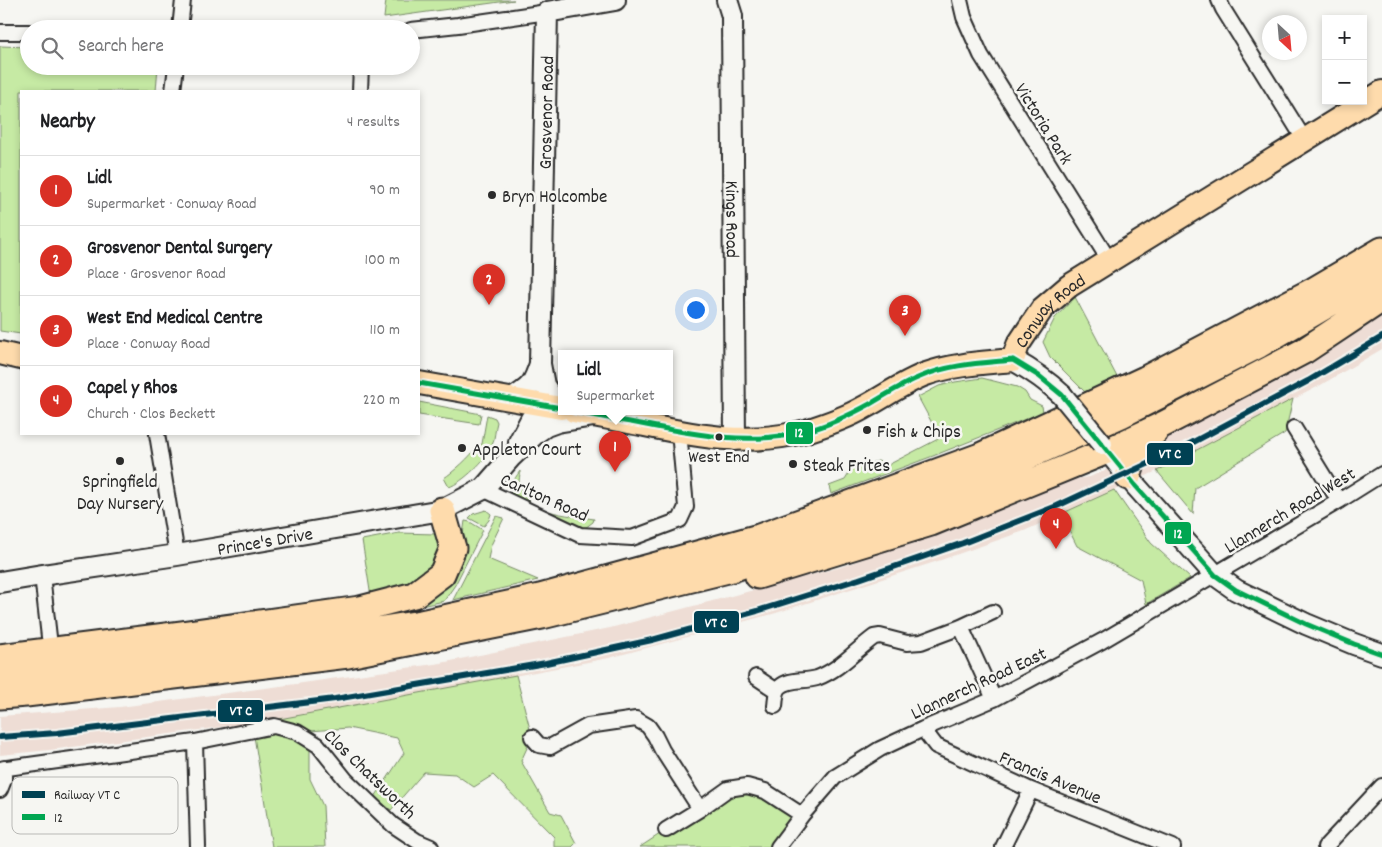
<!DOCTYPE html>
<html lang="en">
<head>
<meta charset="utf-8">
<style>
  body { margin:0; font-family:Dekko,sans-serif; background:#f2f2f2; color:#202124 }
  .controls { position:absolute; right:15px; top:15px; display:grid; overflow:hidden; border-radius:0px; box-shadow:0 2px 8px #0003 }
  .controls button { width:45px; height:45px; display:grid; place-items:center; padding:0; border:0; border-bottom:1px solid #e0e0e0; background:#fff; color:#202124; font:25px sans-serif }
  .compass { position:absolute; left:1262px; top:15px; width:45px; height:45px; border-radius:50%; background:#fff; box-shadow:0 2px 8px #0003; rotate:154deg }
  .you { position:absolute; left:695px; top:309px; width:18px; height:18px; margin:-12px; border:4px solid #fff; border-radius:50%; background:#1a73e8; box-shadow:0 0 0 8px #1a73e833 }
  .badge { display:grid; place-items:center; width:32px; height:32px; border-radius:50%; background:#d93025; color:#fff; font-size:16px; font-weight:700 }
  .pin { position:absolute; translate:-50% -41px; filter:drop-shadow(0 1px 2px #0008) }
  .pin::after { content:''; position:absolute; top:26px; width:18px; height:15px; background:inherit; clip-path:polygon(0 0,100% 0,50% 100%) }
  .popup { position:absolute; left:558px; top:350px; width:115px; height:65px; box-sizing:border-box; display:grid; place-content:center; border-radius:0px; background:#fff; filter:drop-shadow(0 1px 4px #0005); font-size:16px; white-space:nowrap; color:#757577 }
  .popup b { font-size:19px; color:#202124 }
  .popup::after { content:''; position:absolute; left:50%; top:100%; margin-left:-10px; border:10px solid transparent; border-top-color:#fff }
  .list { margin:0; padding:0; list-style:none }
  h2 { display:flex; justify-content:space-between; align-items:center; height:65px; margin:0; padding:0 20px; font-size:21px }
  h2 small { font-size:16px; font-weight:400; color:#757577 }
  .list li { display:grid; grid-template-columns:32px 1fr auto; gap:15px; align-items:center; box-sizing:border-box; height:70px; padding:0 20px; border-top:1px solid #e0e0e0 }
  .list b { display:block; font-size:19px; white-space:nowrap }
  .list p { margin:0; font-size:16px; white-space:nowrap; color:#757577 }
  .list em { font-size:16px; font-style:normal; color:#757577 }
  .icon { flex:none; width:28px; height:28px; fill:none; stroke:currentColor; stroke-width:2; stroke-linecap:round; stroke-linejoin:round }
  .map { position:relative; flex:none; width:1382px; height:847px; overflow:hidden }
  .search { position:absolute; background:#fff; box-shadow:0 2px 8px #0003; left:20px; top:20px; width:400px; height:55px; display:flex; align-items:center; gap:12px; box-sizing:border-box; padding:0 18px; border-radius:28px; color:#757577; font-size:19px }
  .panel { position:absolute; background:#fff; box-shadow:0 2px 8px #0003; left:20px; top:90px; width:400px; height:345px; border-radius:0px }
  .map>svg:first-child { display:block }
</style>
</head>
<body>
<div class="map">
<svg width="1382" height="847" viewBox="0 0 1382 847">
  <rect width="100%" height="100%" fill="#f6f6f2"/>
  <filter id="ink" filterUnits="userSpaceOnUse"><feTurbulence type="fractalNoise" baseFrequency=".02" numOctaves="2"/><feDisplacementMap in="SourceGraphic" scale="10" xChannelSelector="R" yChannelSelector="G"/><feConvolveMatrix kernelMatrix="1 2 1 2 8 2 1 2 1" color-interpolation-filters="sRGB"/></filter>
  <g filter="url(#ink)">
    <path fill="#eeddd5" d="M1382 312V349L1319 386 1157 471 1024 531 938 561 776 613 609 658 304 716 50 750 0 755V716L120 707 296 684 441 663 610 628 841 567 1075 479 1090 477 1143 452 1157 440Z"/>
    <path fill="#c6eaa4" stroke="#788a68" d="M386 0H514L384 18Z
      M0 46 29 47V66H158L156 91H21V334L0 331Z
      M1075 297 1117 377 1085 392 1050 357 1043 342 1055 318Z
      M982 378 1017 387 1025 392 1030 400 1042 406 1043 412 933 456 831 494 829 486 845 480 853 467 878 461 888 465 940 438 918 397 939 386 955 382Z
      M1293 399 1285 433 1195 488 1193 514 1157 471Z
      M419 402 481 414 479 424 419 415Z
      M487 415 495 418 497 422C495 429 495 438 492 446 488 458 462 483 449 487L444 478C452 473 473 455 476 447L482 444Z
      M520 471C520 475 519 480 519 483 523 514 570 515 594 519L593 522 585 528 575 526 512 497C510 485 513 481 520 471Z
      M1114 490 1151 543 1190 578 1146 604 1141 580 1077 546 1061 514Z
      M486 510 491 514 489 520 484 526 469 518 473 514Z
      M496 516 504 518 491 545 488 559 538 580 453 600Z
      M465 521 470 522 483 530 455 585 444 601 403 610 463 557V534Z
      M399 533 435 534 439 546 436 559 430 570 416 582 371 597 362 540Z
      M516 675 532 737 521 761 550 812 561 815 576 843 572 847H554V837L493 775 474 787 455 774 424 772 391 810 375 797 404 753 397 738 348 728 298 732 310 747V779L323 806 325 847H272L253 730 274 720Z
      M747 786 802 815 778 847H640L666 830Z"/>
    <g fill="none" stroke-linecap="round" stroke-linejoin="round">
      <g stroke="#2b2b2b" stroke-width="18">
        <path id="street" d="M960 0 964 17 981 55 1109 260
          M1219 0 1223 9 1304 139
          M180 29 183 0
          M411 30 458 25 547 12
          M0 32H29
          M173 91 176 66
          M360 91 361 66
          M1294 428 1339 501
          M157 434 177 555
          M483 489 580 535 632 538 680 520 686 507 679 432
          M42 575 49 637
          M961 627 994 699
          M756 677 777 691
          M775 706C776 700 775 692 780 687 789 678 805 682 817 678 839 670 855 651 874 637L880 636 907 643 921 642 961 627 993 612
          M923 729 936 746 1031 790 1173 847
          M532 737 539 745 550 747 588 726 636 719 648 726 655 736 662 750 700 809
          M195 742 198 847
          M0 769 195 742 274 726 297 732 318 745 346 780 393 825 417 841 431 847
          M0 790 4 780V768
          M666 830 700 809 728 789 747 786 765 791 802 815
          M778 847 802 815 835 777 880 749 923 729 994 699 1102 641 1339 501 1382 474
          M1003 847 1031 790
          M1325 847 1382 786"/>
      </g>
      <g stroke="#2b2b2b" stroke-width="24">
        <g id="secondary">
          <path id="s1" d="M727 0 732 16 735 440"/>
          <path d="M1013 360C1031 370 1047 381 1062 395"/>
          <path d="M512 399C531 387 533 385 540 364"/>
          <path id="s2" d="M519 442 531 419 542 411 558 407 544 385 540 364 547 12 615 0"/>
          <path d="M1102 444 1135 485 1215 575 1236 590 1306 624 1354 644 1382 654"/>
          <path id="s3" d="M0 582 42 575 177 555 442 510 483 489 511 457 536 433 546 426 557 422 594 416"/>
        </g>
      </g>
      <g stroke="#2b2b2b" stroke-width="26">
        <g id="primary">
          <path d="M0 353 21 358"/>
          <path d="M419 383 561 408"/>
          <path id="s4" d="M574 411C597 416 621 420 645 425 701 437 750 446 806 431 825 425 846 418 863 408 884 397 904 382 926 374 954 364 984 363 1013 360L1018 345 1042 309 1069 286 1382 92"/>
        </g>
      </g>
      <g stroke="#2b2b2b" stroke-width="29">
        <path id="highway" d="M1128 477C1135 454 1136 448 1155 432
          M758 576 931 523 1107 451 1164 424 1304 351 1382 299
          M0 657 182 634 360 609 414 595 442 574 453 548 442 510
          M0 674 26 673 281 645 421 623 540 597 759 537 980 456 1145 379 1314 290 1382 250
          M0 696 26 694 348 655 542 616 732 569 941 495 1121 415 1259 345 1382 273"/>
      </g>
      <use href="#street" stroke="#f6f6f2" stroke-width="14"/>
      <use href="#secondary" stroke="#f6f6f2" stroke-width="20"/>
      <use href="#primary" stroke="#fedbac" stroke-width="22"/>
      <use href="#highway" stroke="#fedbac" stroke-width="25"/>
      <g stroke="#2b2b2b" stroke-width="24" stroke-linecap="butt">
        <path id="secondary-bridge" d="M1062 395 1102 444"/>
      </g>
      <use href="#secondary-bridge" stroke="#f6f6f2" stroke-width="20"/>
      <g stroke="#f6f6f2" stroke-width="9">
        <path id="bus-1" d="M1013 360 1039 376 1062 395 1135 485 1215 575 1236 590 1306 624 1354 644 1382 654
          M419 383 561 408
          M574 411C596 416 619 420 641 424 696 435 752 446 807 431 829 425 850 415 870 404 886 395 902 384 920 377 949 364 982 363 1013 360"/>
      </g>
      <use href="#bus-1" stroke="#00a651" stroke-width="5"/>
      <g stroke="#f6f6f2" stroke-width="10">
        <path id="rail-1" d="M0 737 57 733 335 699 546 663 652 640 757 611 859 579 963 543 1057 506 1184 447 1308 381 1382 337"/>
      </g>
      <use href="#rail-1" stroke="#004153" stroke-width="6"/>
    </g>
  </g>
  <g fill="#2b2b2b" stroke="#f6f6f2" stroke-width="2">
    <circle cx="492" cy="195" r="5"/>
    <circle cx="867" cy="430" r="5"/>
    <circle cx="719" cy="437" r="4.5"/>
    <circle cx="462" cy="448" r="5"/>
    <circle cx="120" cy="461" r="5"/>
    <circle cx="793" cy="464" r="5"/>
  </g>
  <g text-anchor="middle" stroke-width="5" stroke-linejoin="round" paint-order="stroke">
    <g font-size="18" fill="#2b2b2b" stroke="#f6f6f2">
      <text x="719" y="462">West End</text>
    </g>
    <g font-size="19" fill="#2b2b2b" stroke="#f6f6f2">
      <text dy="7" stroke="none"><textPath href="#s2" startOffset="355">Grosvenor Road</textPath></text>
      <text transform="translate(1045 123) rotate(58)" y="7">Victoria Park</text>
      <text dy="7" stroke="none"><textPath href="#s1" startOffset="220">Kings Road</textPath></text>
      <text dy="7" stroke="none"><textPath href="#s4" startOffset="520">Conway Road</textPath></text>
      <text transform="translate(545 496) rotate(24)" y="7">Carlton Road</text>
      <text transform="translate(1289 509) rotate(-31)" y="7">Llannerch Road West</text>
      <text dy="7" stroke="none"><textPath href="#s3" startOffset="268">Prince's Drive</textPath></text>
      <text transform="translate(978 682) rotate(-25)" y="7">Llannerch Road East</text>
      <text transform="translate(371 773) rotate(44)" y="7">Clos Chatsworth</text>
      <text transform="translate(1051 776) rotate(23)" y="7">Francis Avenue</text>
    </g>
    <g font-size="19" fill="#2b2b2b" stroke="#f6f6f2" text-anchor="start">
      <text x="502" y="202">Bryn Holcombe</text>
      <text x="877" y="437">Fish &amp; Chips</text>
      <text x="472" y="455">Appleton Court</text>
      <text x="803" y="471">Steak Frites</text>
      <text x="120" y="487" text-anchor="middle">Springfield<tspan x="120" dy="22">Day Nursery</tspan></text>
    </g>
  </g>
  <rect x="12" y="777" width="166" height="57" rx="8" fill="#f6f6f2" stroke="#b9b9b6" stroke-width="1"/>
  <rect x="22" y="791" width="23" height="7" fill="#004153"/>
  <rect x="22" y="814" width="23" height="6" fill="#00a651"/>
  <g font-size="14" fill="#2b2b2b">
    <text x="54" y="799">Railway VT C</text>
    <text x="54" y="822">12</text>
  </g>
  <g stroke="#f6f6f2" stroke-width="2">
    <rect x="785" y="421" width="29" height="24" rx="5" fill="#00a651"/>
    <rect x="1146" y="442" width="48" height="24" rx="5" fill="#004153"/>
    <rect x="1164" y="521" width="28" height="24" rx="5" fill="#00a651"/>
    <rect x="693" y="610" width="47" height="24" rx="5" fill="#004153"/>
    <rect x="217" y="699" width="47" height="24" rx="5" fill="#004153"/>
  </g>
  <g font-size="14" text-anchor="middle" font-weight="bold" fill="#fff">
    <text x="799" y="437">12</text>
    <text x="1170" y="458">VT C</text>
    <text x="1178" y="538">12</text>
    <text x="716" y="627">VT C</text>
    <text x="241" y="715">VT C</text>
  </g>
</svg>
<div class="controls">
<button>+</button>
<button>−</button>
</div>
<svg class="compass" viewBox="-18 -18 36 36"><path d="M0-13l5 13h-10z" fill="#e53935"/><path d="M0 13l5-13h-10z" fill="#757577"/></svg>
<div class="you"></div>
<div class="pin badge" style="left:615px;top:472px">1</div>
<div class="popup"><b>Lidl</b>Supermarket</div>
<div class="pin badge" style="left:489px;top:305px">2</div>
<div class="pin badge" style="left:905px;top:336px">3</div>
<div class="pin badge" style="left:1056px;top:549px">4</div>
<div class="search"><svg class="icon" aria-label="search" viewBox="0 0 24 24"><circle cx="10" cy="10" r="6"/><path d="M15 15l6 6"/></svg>Search here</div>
<section class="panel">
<h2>Nearby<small>4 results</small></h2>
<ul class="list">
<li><span class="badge">1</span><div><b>Lidl</b><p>Supermarket · Conway Road</p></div><em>90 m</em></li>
<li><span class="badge">2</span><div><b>Grosvenor Dental Surgery</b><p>Place · Grosvenor Road</p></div><em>100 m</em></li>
<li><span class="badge">3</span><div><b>West End Medical Centre</b><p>Place · Conway Road</p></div><em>110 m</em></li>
<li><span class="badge">4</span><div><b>Capel y Rhos</b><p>Church · Clos Beckett</p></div><em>220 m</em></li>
</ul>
</section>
</div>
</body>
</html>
